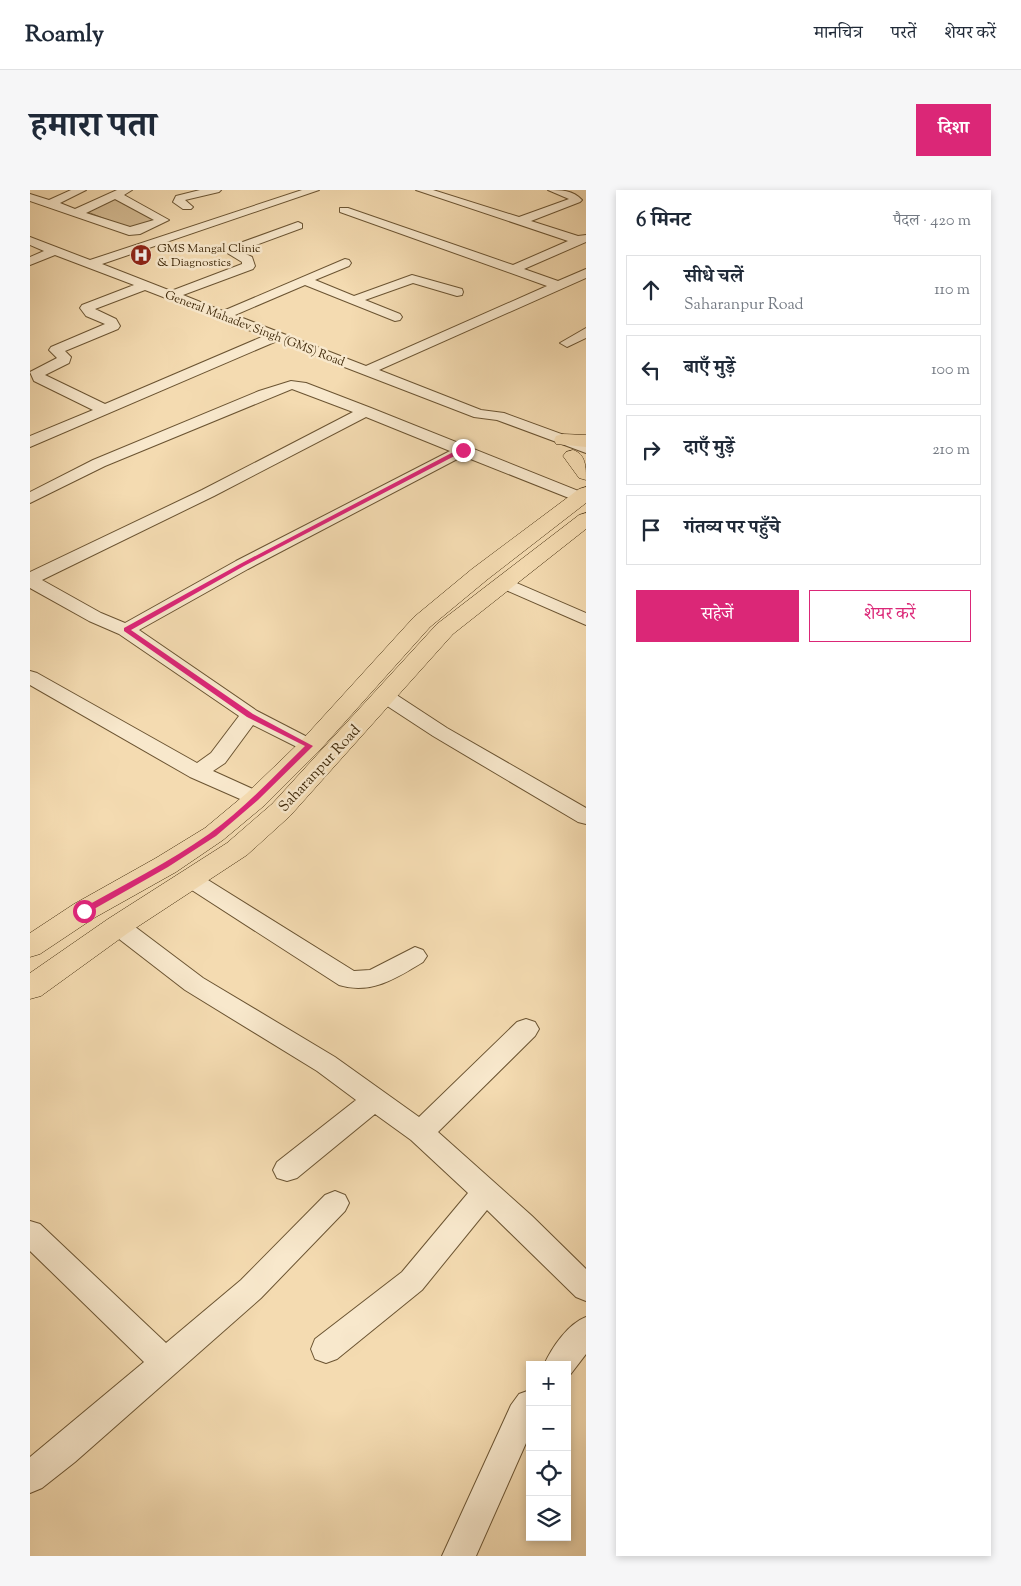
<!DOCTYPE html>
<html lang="hi">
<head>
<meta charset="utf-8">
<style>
  body { margin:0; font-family:"Sorts Mill Goudy","Noto Serif Devanagari",serif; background:#f6f6f7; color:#1f2937 }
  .controls { position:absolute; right:15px; bottom:15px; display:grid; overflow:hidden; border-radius:0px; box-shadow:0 2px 8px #0003 }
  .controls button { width:45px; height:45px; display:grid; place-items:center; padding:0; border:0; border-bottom:1px solid #e0e1e3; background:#fff; color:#1f2937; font:25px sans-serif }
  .stop { position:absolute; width:15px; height:15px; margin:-11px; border:4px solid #db2777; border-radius:50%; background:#fff }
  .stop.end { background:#db2777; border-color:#fff; box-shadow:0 1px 5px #0008 }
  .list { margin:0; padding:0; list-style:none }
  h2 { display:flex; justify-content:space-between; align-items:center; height:65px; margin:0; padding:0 20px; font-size:21px }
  h2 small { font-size:16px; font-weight:400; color:#747a83 }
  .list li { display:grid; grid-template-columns:32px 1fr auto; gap:15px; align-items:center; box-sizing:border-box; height:70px; margin:0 10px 10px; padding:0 10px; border:1px solid #e0e1e3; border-radius:0px }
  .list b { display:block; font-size:19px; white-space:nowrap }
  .list p { margin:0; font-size:16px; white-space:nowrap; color:#747a83 }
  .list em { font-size:16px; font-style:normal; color:#747a83 }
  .actions { display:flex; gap:10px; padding:15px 20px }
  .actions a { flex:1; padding:11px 0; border:1px solid #db2777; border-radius:0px; text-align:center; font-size:18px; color:#db2777 }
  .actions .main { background:#db2777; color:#fff }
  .icon { flex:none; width:28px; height:28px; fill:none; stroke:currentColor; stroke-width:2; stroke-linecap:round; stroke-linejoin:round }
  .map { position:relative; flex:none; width:556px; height:1366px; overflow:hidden; border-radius:0px }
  header { display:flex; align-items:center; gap:30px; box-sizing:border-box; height:70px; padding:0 25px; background:#fff; border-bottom:1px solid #e0e1e3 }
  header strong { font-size:24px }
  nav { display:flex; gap:28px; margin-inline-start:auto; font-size:18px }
  .intro { display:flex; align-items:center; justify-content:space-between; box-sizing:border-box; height:120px; padding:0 30px }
  h1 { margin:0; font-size:35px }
  .button { padding:12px 22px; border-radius:0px; background:#db2777; color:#fff; font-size:18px; font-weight:700 }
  main { display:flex; gap:30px; padding:0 30px }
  aside { flex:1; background:#fff; border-radius:0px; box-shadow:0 2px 8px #0003 }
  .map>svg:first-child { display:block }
</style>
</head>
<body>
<header>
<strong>Roamly</strong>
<nav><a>मानचित्र</a><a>परतें</a><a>शेयर करें</a></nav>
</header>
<div class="intro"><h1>हमारा पता</h1><a class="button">दिशा</a></div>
<main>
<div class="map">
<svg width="556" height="1366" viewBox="0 0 556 1366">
  <rect width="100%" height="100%" fill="#f4dbb1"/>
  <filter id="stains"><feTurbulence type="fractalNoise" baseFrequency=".004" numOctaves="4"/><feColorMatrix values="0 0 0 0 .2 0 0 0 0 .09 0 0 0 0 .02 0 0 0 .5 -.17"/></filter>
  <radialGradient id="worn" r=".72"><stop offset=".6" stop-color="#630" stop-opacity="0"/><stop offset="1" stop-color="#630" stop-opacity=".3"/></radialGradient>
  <path fill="#d5bc94" stroke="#89724e" d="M83 8 126 30 101 39 55 21Z"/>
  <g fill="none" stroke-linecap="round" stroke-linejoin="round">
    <g stroke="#6b5432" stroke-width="2">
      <path id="minor" d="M41 0H56L30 13 45 19 87 0H102L94 5 139 30 110 44 99 45 0 11V4L19 10ZM85 9 124 30 100 37 56 23Z
        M170 0H191L189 2 155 10 163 17 161 19H153L143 12 146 6Z
        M272 0H289L72 74 141 101 212 74V72L194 61 196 58 268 32 272 34V38L210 61 222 67 225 76 223 79 153 105 193 121 315 69 319 70 321 73 319 76 285 90 324 106 382 85 432 99 433 102 432 105 427 106 383 93 335 110 370 124 372 127 370 130 365 131 275 95 205 125 336 176 517 96 310 22V18H318L483 75 538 51 386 0H403L489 27 539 9 518 0C531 0 543 0 552 10L550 12 501 31 548 46 556 45V52L494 79 528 91 556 79V88L349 180 451 220 474 223 556 253V263L467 230 444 227 247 151 0 257V246L63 220 4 191 0 182 27 168 19 160 21 157 75 134 56 126 50 118 52 115 104 95 25 65 0 75V67L14 61 0 55V47L60 70ZM115 100 234 146 75 214 15 185 39 173 41 167 35 161 88 139 90 136 86 129 65 119Z
        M556 138V148L537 157 530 153Z
        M261 191 276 193 341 218 556 304V310H544L433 266 218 379 109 440 227 521 287 552 290 556 287 560 280 562 273 560 223 535 195 573 183 581 234 604 237 609 234 614 226 616 160 587 0 495V481L7 483 167 573 181 563 209 526 89 444 59 431 0 398V382L172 300 323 222 262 199 75 276 0 313V302L63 270 229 201ZM336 227 420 261 206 371 95 433 71 423 12 390 184 306Z
        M475 388 556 423V435L469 397 466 393 469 389Z
        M355 500 362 502 417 538 556 618V634L548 632 403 546 348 510 345 506 348 502Z
        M162 682 170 685 324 781 340 780 385 757 393 760 397 766 393 772C367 788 341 805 309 795L154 695 151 690 154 685Z
        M88 728 96 730 173 788 305 867 389 927 487 832 496 829 505 832 509 839 505 846 408 942 502 1026 556 1079V1111L546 1107 457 1020 392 1100 307 1169 296 1173 285 1169 281 1159 285 1149 372 1082 438 1003 381 950 345 924 267 988 257 991 247 988 243 980 247 972 326 910 287 881 155 800 80 742 76 736 80 730Z
        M305 1001 315 1005 319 1013 315 1021 231 1108 45 1272 12 1298 0 1303V1267L114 1172 0 1061V1031L10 1034 136 1153 211 1090 295 1005Z
        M556 1127V1164L540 1185 537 1186V1175H514C522 1157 538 1134 556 1127Z
        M500 1200V1244L446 1366H412L481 1215 489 1204Z"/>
    </g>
    <g stroke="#3d2708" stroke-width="1">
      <path id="major" d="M533 244 556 245V257L526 254 524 250 526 246Z
        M543 260C556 264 556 277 556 290L549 288 533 266 536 262Z
        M556 297V313L458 389 400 437 289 561 235 615 193 650 146 682 64 728 10 764 0 767V743L44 714 126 668 175 638 217 603 271 551 384 427 442 379 549 299Z
        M556 323V339L423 444 260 626 217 665 98 743 11 806 0 809V783L78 729 197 653 242 614 407 434 549 325Z"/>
    </g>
    <use href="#minor" fill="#f8e8cc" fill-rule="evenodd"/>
    <use href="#major" fill="#f4dbb1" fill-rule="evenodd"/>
  </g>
  <path fill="#db2777" d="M431 258 436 260 214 376 101 440 223 524 283 556 228 610 186 646 138 677 57 723H51V719C94 695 139 672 179 644 214 619 244 586 275 556L217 527 94 441V438L210 374Z"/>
  <defs>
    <g id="hospital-disc" transform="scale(1.125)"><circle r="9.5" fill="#8f2418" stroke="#f8e8cc"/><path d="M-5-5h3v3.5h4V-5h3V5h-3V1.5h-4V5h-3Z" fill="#fff"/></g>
  </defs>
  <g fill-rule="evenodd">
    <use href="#hospital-disc" x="111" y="65"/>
  </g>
  <g text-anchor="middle" stroke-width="5" stroke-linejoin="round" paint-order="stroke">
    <g font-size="12" fill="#3d2708" stroke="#f8e8cc" text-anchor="start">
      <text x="127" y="62">GMS Mangal Clinic<tspan x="127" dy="14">&amp; Diagnostics</tspan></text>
    </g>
    <g font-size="12" fill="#3d2708" stroke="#f8e8cc">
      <text transform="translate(225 138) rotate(21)" y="4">General Mahadev Singh (GMS) Road</text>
    </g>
    <g font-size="15" fill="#3d2708" stroke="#f8e8cc">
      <text transform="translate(289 578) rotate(-47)" y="5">Saharanpur Road</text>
    </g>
  </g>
  <rect width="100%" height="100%" filter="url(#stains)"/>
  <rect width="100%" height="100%" fill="url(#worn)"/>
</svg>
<div class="controls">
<button>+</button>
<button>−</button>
<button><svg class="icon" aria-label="locate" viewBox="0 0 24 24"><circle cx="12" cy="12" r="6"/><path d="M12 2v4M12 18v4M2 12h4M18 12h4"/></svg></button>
<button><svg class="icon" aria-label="layers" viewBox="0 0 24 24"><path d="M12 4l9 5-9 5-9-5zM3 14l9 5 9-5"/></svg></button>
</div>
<div class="stop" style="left:54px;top:721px"></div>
<div class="stop end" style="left:433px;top:260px"></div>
</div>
<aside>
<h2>6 मिनट<small>पैदल · 420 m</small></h2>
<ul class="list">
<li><svg class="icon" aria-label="ahead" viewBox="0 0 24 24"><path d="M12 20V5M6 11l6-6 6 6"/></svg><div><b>सीधे चलें</b><p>Saharanpur Road</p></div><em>110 m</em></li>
<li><svg class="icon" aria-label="left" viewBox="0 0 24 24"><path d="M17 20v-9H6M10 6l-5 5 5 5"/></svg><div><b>बाएँ मुड़ें</b></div><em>100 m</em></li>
<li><svg class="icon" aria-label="right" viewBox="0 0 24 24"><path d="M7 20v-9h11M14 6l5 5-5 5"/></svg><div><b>दाएँ मुड़ें</b></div><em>210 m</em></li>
<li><svg class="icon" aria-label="arrive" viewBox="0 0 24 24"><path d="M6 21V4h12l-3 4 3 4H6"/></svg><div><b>गंतव्य पर पहुँचे</b></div></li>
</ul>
<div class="actions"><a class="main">सहेजें</a><a>शेयर करें</a></div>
</aside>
</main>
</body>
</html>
